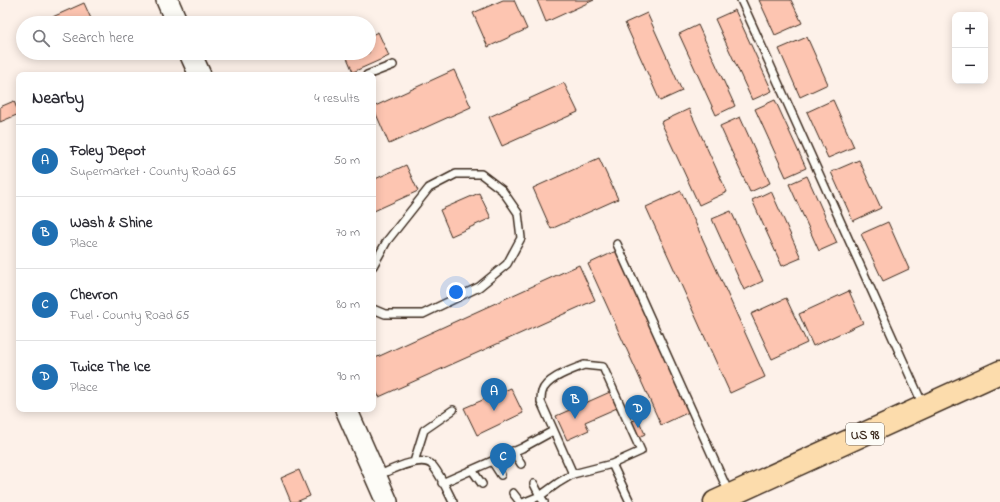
<!DOCTYPE html>
<html lang="en">
<head>
<meta charset="utf-8">
<style>
  body { margin:0; font-family:"Indie Flower",sans-serif; background:#f2f2f3; color:#2b2b33 }
  .controls { position:absolute; right:12px; top:12px; display:grid; overflow:hidden; border-radius:8px; box-shadow:0 2px 10px #0003 }
  .controls button { width:36px; height:36px; display:grid; place-items:center; padding:0; border:0; border-bottom:1px solid #e1e1e2; background:#fff; color:#2b2b33; font:20px sans-serif }
  .you { position:absolute; left:456px; top:292px; width:14px; height:14px; margin:-10px; border:3px solid #fff; border-radius:50%; background:#1a73e8; box-shadow:0 0 0 6px #1a73e833 }
  .badge { display:grid; place-items:center; width:26px; height:26px; border-radius:50%; background:#1f6fb2; color:#fff; font-size:13px; font-weight:700 }
  .pin { position:absolute; translate:-50% -33px; filter:drop-shadow(0 1px 2px #0008) }
  .pin::after { content:''; position:absolute; top:21px; width:14px; height:12px; background:inherit; clip-path:polygon(0 0,100% 0,50% 100%) }
  .list { margin:0; padding:0; list-style:none }
  h2 { display:flex; justify-content:space-between; align-items:center; height:52px; margin:0; padding:0 16px; font-size:17px }
  h2 small { font-size:13px; font-weight:400; color:#7c7c81 }
  .list li { display:grid; grid-template-columns:26px 1fr auto; gap:12px; align-items:center; box-sizing:border-box; height:72px; padding:0 16px; border-top:1px solid #e1e1e2 }
  .list b { display:block; font-size:15px; white-space:nowrap }
  .list p { margin:0; font-size:13px; white-space:nowrap; color:#7c7c81 }
  .list em { font-size:13px; font-style:normal; color:#7c7c81 }
  .icon { flex:none; width:22px; height:22px; fill:none; stroke:currentColor; stroke-width:2; stroke-linecap:round; stroke-linejoin:round }
  .map { position:relative; flex:none; width:1000px; height:502px; overflow:hidden }
  .search { position:absolute; background:#fff; box-shadow:0 2px 10px #0003; left:16px; top:16px; width:360px; height:44px; display:flex; align-items:center; gap:10px; box-sizing:border-box; padding:0 14px; border-radius:22px; color:#7c7c81; font-size:15px }
  .panel { position:absolute; background:#fff; box-shadow:0 2px 10px #0003; left:16px; top:72px; width:360px; height:340px; border-radius:8px }
  .map>svg:first-child { display:block }
</style>
</head>
<body>
<div class="map">
<svg width="1000" height="502" viewBox="0 0 1000 502">
  <rect width="100%" height="100%" fill="#fdf1e9"/>
  <filter id="ink" filterUnits="userSpaceOnUse"><feTurbulence type="fractalNoise" baseFrequency=".025" numOctaves="2"/><feDisplacementMap in="SourceGraphic" scale="8" xChannelSelector="R" yChannelSelector="G"/><feConvolveMatrix kernelMatrix="1 2 1 2 8 2 1 2 1" color-interpolation-filters="sRGB"/></filter>
  <g filter="url(#ink)">
    <path fill="#fdc5b1" stroke="#3b2a1e" d="M503 0H514L527 29 488 47 473 13Z
      M537 0H594L546 22Z
      M759 0H791L802 23 775 35Z
      M84 3 93 23H39Z
      M735 10 772 91 752 100 715 19Z
      M647 13 682 91 660 101 625 23Z
      M698 25 735 106 716 115 679 34Z
      M378 32 389 56 353 72 345 53H369V36Z
      M807 37 828 84 800 97 779 49Z
      M454 70 471 107 389 144 373 107Z
      M564 83 578 112 502 146 489 117Z
      M775 100 806 168 786 177 755 109Z
      M833 100 854 147 828 158 807 112Z
      M14 101 19 114 0 122V107Z
      M689 109 727 192 699 205 661 122Z
      M740 117 770 183 750 192 720 126Z
      M599 158 618 199 551 229 533 188Z
      M859 160 881 208 853 221 831 172Z
      M406 165 418 191 374 211 373 208V180Z
      M807 176 837 243 819 251 789 184Z
      M681 191 765 377 730 393 646 207Z
      M771 191 801 258 782 266 752 200Z
      M479 193 491 218 451 236 440 210Z
      M731 211 763 281 744 290 712 219Z
      M888 222 909 269 883 281 861 234Z
      M616 251 689 412 661 425 588 264Z
      M579 265 595 300 379 397 373 384V359Z
      M849 291 863 323 813 346 799 314Z
      M786 298 807 343 772 359 751 314Z
      M511 388 523 413 477 435 464 408Z
      M610 392 617 408 585 422 589 430 567 440 556 416Z
      M638 419 645 434 639 437 632 421Z
      M299 470 310 496 296 502H291L281 478Z"/>
    <g fill="none" stroke-linecap="round" stroke-linejoin="round">
      <g stroke="#3b2a1e" stroke-width="10">
        <path id="lane" d="M741 0 923 405
          M367 75 393 65
          M617 244 729 493
          M373 266 387 241 429 188 456 174H481L502 190 518 213 521 238 507 264 479 287 423 314H385L373 309
          M584 365 603 367 641 451 612 464 573 474 541 402C541 399 541 395 542 392 546 378 572 370 584 365Z
          M513 451 521 464
          M492 461 501 475
          M414 462 424 430 453 410
          M612 464 630 502
          M472 470 482 484
          M377 476C389 471 423 453 433 466 441 476 447 490 453 502
          M442 483 522 448 553 431
          M534 484 540 496 558 483 573 474
          M513 493 520 502
          M525 502 540 496 544 502"/>
      </g>
      <g stroke="#3b2a1e" stroke-width="24">
        <path id="secondary" d="M167 0 177 23
          M190 53 200 75
          M346 409 387 502"/>
      </g>
      <g stroke="#3b2a1e" stroke-width="25">
        <path id="primary" d="M715 502 1000 372"/>
      </g>
      <use href="#lane" stroke="#fdfcf7" stroke-width="7"/>
      <use href="#secondary" stroke="#fdfcf7" stroke-width="21"/>
      <use href="#primary" stroke="#fcdcac" stroke-width="22"/>
    </g>
  </g>
  <g text-anchor="middle" stroke-width="3.5" stroke-linejoin="round" paint-order="stroke">
    <rect fill="#fdfcf7" stroke="#75695f" stroke-width="1" x="846" y="423" width="38" height="22" rx="3"/>
    <g font-size="13" font-weight="bold" fill="#3b2a1e">
      <text x="865" y="439">US 98</text>
    </g>
  </g>
</svg>
<div class="controls">
<button>+</button>
<button>−</button>
</div>
<div class="you"></div>
<div class="pin badge" style="left:494px;top:411px">A</div>
<div class="pin badge" style="left:575px;top:419px">B</div>
<div class="pin badge" style="left:503px;top:476px">C</div>
<div class="pin badge" style="left:638px;top:428px">D</div>
<div class="search"><svg class="icon" aria-label="search" viewBox="0 0 24 24"><circle cx="10" cy="10" r="6"/><path d="M15 15l6 6"/></svg>Search here</div>
<section class="panel">
<h2>Nearby<small>4 results</small></h2>
<ul class="list">
<li><span class="badge">A</span><div><b>Foley Depot</b><p>Supermarket · County Road 65</p></div><em>50 m</em></li>
<li><span class="badge">B</span><div><b>Wash &amp; Shine</b><p>Place</p></div><em>70 m</em></li>
<li><span class="badge">C</span><div><b>Chevron</b><p>Fuel · County Road 65</p></div><em>80 m</em></li>
<li><span class="badge">D</span><div><b>Twice The Ice</b><p>Place</p></div><em>90 m</em></li>
</ul>
</section>
</div>
</body>
</html>
